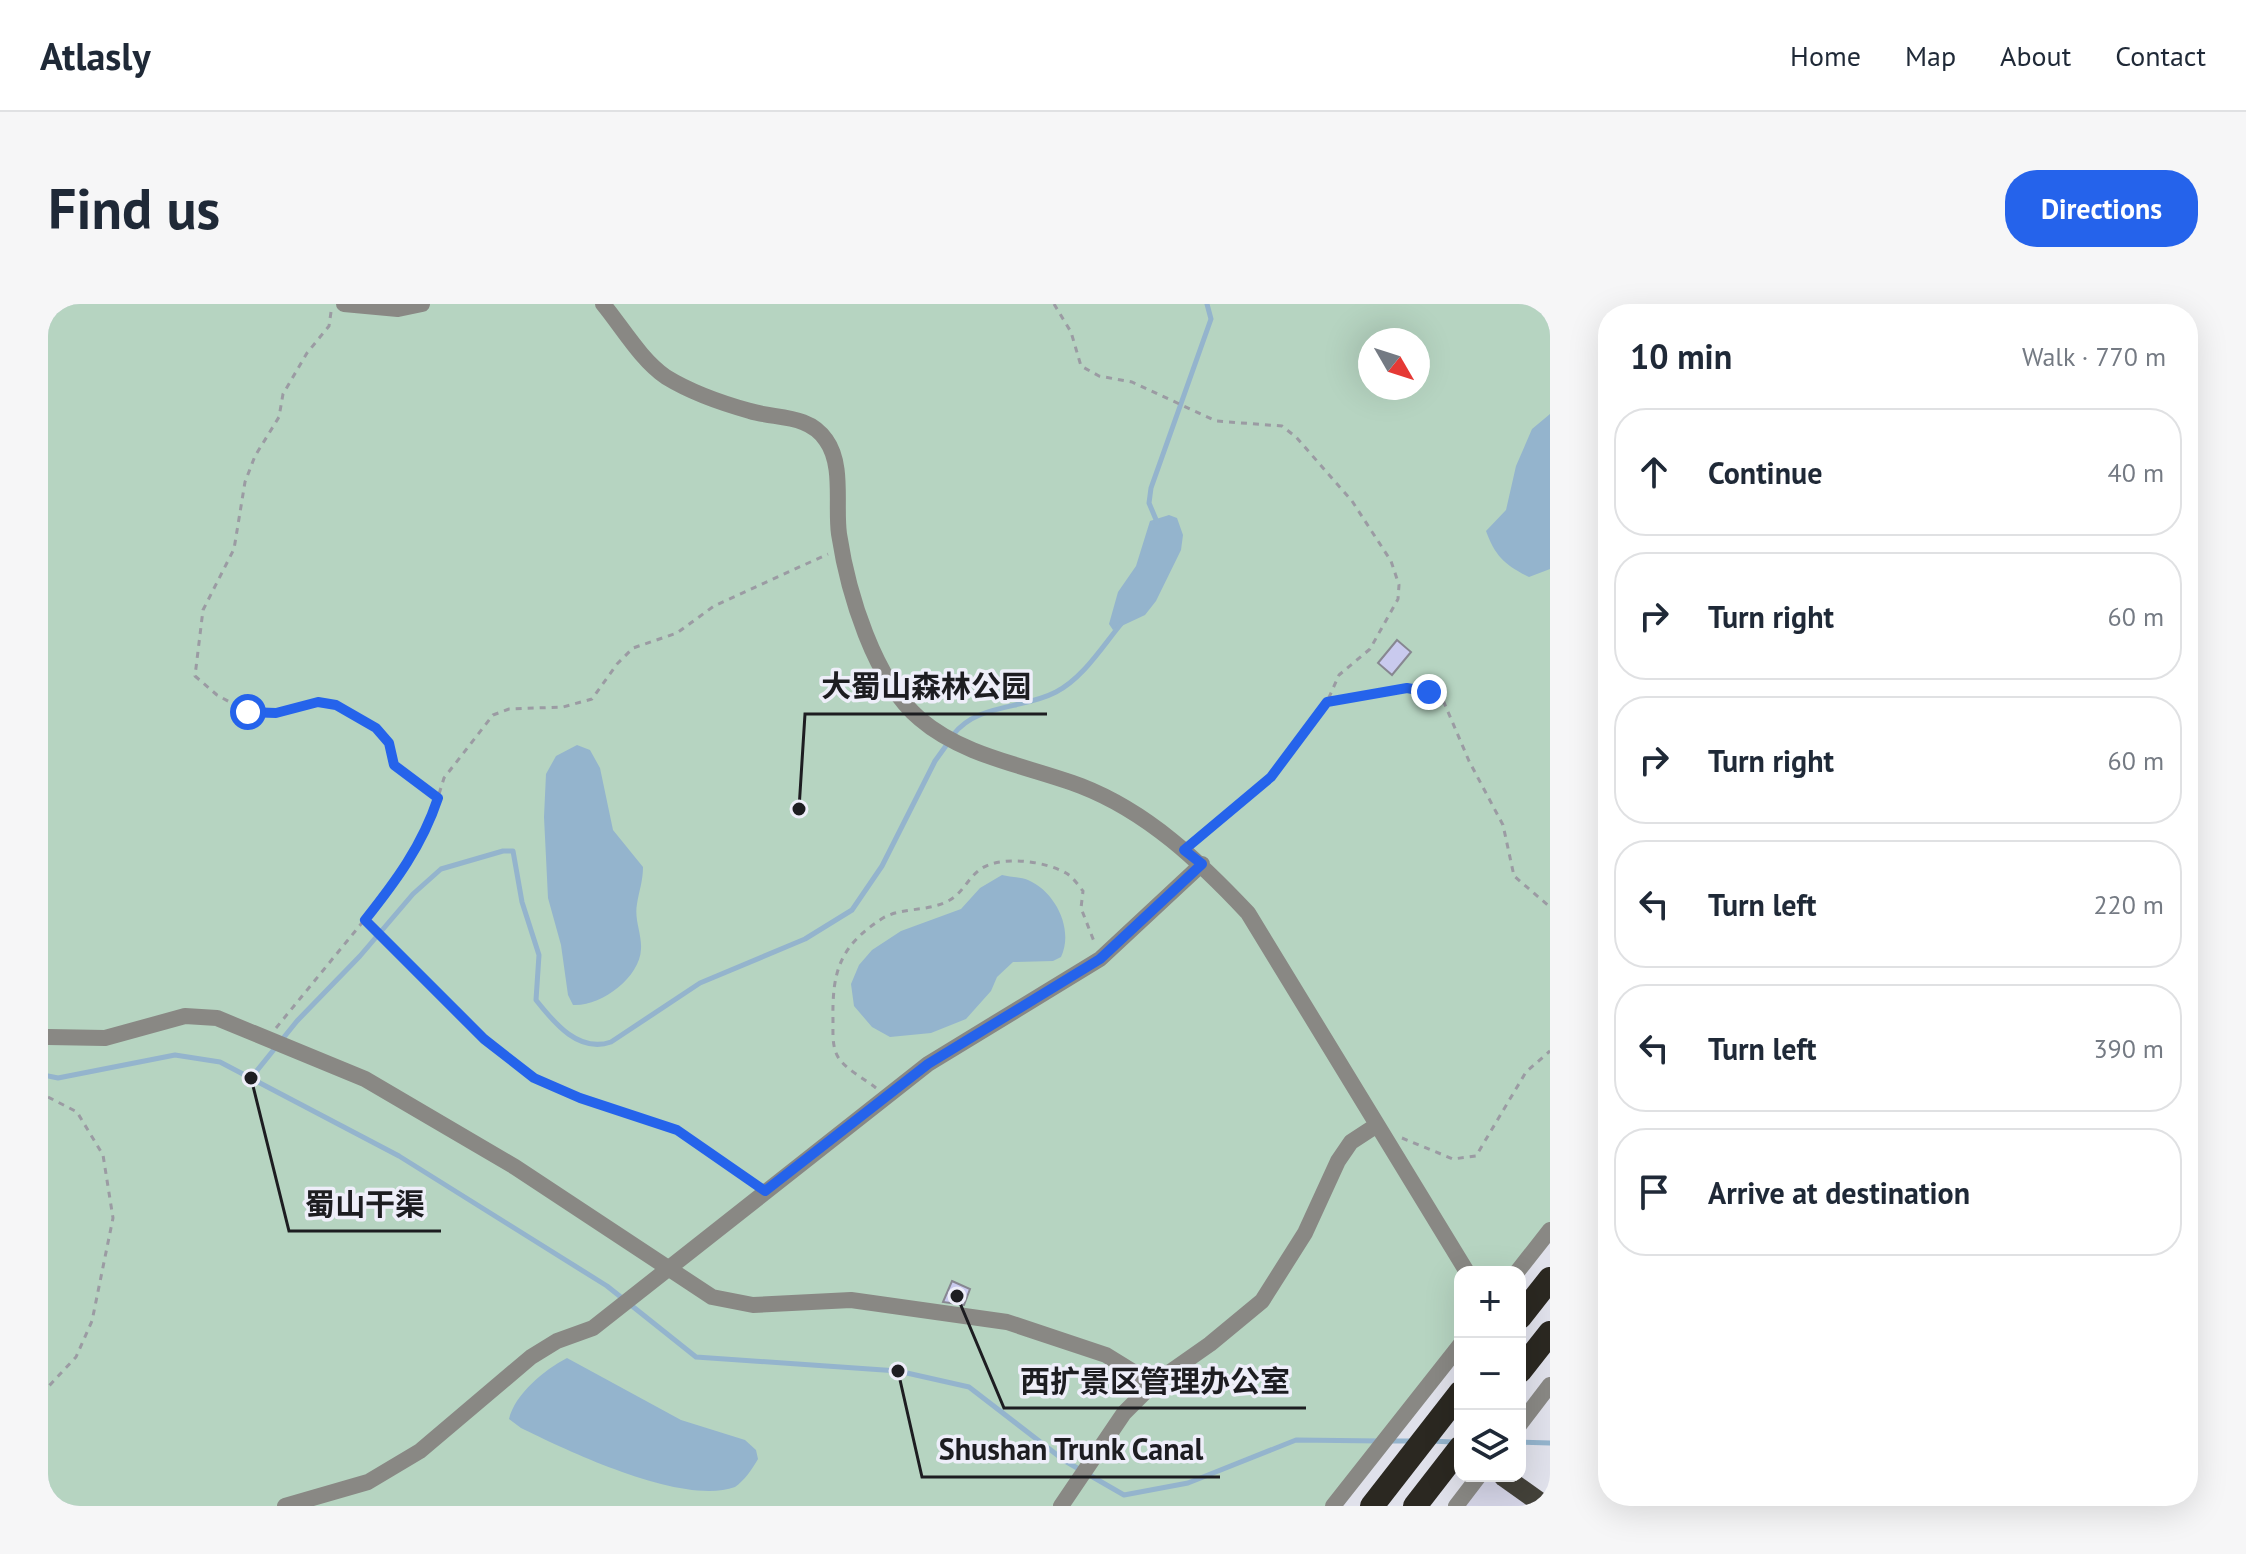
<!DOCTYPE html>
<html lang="en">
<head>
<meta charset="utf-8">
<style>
  body { margin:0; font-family:"PT Sans","Noto Sans SC",sans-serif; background:#f6f6f7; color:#1f2937 }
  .controls { position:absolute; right:24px; bottom:24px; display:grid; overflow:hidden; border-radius:16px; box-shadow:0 8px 32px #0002 }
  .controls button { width:72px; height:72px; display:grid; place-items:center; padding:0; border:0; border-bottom:2px solid #e0e1e3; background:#fff; color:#1f2937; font:40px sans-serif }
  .compass { position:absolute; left:1310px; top:24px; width:72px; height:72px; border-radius:50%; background:#fff; box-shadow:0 8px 32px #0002; rotate:129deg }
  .stop { position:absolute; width:24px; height:24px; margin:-18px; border:6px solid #2563eb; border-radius:50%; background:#fff }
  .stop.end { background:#2563eb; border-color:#fff; box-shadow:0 2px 8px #0008 }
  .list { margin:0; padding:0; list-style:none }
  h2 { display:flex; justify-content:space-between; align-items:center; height:104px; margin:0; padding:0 32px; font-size:34px }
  h2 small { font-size:26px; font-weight:400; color:#747a83 }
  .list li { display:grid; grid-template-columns:52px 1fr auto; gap:24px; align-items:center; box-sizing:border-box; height:128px; margin:0 16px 16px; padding:0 16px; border:2px solid #e0e1e3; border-radius:32px }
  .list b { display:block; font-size:30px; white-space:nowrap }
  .list em { font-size:26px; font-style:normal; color:#747a83 }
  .icon { flex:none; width:44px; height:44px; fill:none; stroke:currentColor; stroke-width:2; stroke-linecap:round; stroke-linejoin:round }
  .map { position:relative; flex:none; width:1502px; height:1202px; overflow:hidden; border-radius:32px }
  header { display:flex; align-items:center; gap:48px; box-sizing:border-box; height:112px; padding:0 40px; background:#fff; border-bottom:2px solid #e0e1e3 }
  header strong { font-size:38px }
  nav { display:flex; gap:44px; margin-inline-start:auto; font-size:28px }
  .intro { display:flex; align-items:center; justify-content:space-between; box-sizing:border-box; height:192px; padding:0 48px }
  h1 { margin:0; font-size:56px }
  .button { padding:20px 36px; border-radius:32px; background:#2563eb; color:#fff; font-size:28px; font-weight:700 }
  main { display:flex; gap:48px; padding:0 48px }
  aside { flex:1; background:#fff; border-radius:32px; box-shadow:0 8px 32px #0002 }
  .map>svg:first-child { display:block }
</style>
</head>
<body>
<header>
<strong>Atlasly</strong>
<nav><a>Home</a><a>Map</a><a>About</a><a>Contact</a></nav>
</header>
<div class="intro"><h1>Find us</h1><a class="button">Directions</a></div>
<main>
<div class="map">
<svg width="1502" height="1202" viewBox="0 0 1502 1202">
  <rect width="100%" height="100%" fill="#e0e1eb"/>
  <path fill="#d3d3e5" d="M1431 1172H1455L1497 1202H1408Z"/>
  <path fill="#b6d4c1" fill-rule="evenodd" d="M0 0H1485L1502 7V926L1469 968H1412V1041L1285 1202H0ZM1322 36H1370V84H1322Z"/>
  <path fill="#94b4cd" d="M1502 110V265L1481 273C1457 261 1447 252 1438 227L1458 206 1468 162 1484 125Z
    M1121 211 1129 214 1135 231 1133 246 1108 297 1097 311 1065 326 1061 320 1070 288 1088 262 1102 217Z
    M529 441 542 446 552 464 565 526 595 563C595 577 591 587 589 600 586 616 594 630 593 645 592 674 552 703 525 701L520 691 513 641 500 594 496 513 498 470 508 452Z
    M954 571C962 573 973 573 980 576 1008 588 1026 626 1013 653L1005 657 965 658 949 673 943 687 918 715 883 729 842 733 824 723 806 702 803 680 811 661 824 646 853 627 913 605 932 584Z
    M519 1054 633 1116 697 1136 708 1146 710 1155C705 1164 696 1177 687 1183 635 1202 522 1148 473 1124L461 1115C467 1090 496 1066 519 1054Z"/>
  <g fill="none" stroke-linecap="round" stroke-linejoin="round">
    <path stroke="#94b4cd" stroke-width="5" d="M1109 218 1101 199 1103 184 1163 15 1159 0
      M905 431C929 399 974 406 1008 388 1035 374 1054 343 1073 320
      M0 772 10 774 127 751 172 758 351 852 559 982 648 1053 850 1067 921 1083 1017 1157 1076 1191 1140 1179 1248 1136 1333 1137
      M203 774 249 717 312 652 365 590 393 565 455 547H465L474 598 491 651 488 696C507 720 531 749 563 738L652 679 757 635 804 606 834 562 887 457 900 439
      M1343 1137H1365
      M1383 1137 1405 1138
      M1472 1138 1502 1139"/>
  </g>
  <path fill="#c9caee" stroke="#878791" stroke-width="2" d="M1349 336 1363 348 1344 371 1330 359Z
    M904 977 922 985 916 1001 895 998Z"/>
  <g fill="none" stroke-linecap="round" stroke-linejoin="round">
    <path stroke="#9b9ba3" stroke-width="3" stroke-dasharray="6 6" stroke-linecap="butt" d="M1006 0 1023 28 1033 62 1051 72 1084 78 1168 117 1234 122 1248 133 1304 197 1343 257 1351 281 1350 295 1322 345 1291 371 1279 398 1223 473 1147 537
      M283 8 281 22 259 49 235 90 231 113 207 152 197 178 186 245 155 306 147 372 169 391 200 408 228 409 270 398 288 401 328 424 341 439 346 461 390 494
      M1279 398 1359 384 1395 396 1421 457 1455 521 1466 572 1502 603
      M317 616 436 735 486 774 532 794 629 826 704 877
      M228 724 358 565 381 522 396 474 445 411 461 405 515 403 544 395 569 360 585 344 629 329 666 302 780 250
      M828 784C817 775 797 765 790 753 784 743 785 729 785 717 784 668 791 642 835 614 854 603 879 608 900 597 914 590 918 577 930 567 950 550 997 557 1018 569 1025 573 1030 581 1035 587L1033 604 1047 640
      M0 793 29 808 55 851 65 914 44 1017 28 1053 0 1083
      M1354 834 1405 855 1428 852 1478 768 1502 747"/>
    <path stroke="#898884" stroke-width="16" d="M296 0 350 5 374 0
      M555 0C574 23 593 56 618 73 644 89 673 99 702 107 728 115 761 110 778 136 796 161 787 201 791 230 800 289 826 376 872 415 916 453 981 462 1033 482 1100 508 1152 558 1200 609L1419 968
      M0 733 57 734 137 712 169 714 317 775 467 863 664 993 705 1001 803 996 959 1018 1058 1051 1105 1080
      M1469 968 1502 926
      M1472 1120 1502 1081
      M237 1202 320 1178 372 1147 483 1053 509 1037 545 1024 880 760 1052 655 1154 560
      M1013 1202 1076 1109 1105 1080 1162 1040 1214 997 1257 929 1290 857 1303 838 1329 821
      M1285 1202 1412 1041
      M1408 1202 1431 1172"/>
    <path stroke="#434139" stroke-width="20" d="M1455 1172 1497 1202"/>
    <path stroke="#2b2821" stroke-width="24" d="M1472 1013 1502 975
      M1472 1067 1502 1029
      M1324 1202 1412 1089
      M1367 1202 1412 1144"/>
  </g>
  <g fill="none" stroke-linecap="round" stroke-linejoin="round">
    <path stroke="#2563eb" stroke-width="10" d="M200 408 228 409 270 398 288 401 328 424 341 439 346 461 390 494C374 542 348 577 317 616L436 735 486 774 532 794 629 826 717 887 880 760 1052 655 1154 560 1136 546 1223 473 1279 398 1359 384 1381 388"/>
  </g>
  <path fill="none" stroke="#1d1d21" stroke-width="3" d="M751 505L757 410H999M203 774L241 927H393M909 992L956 1104H1258M850 1067L874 1173H1172"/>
  <g fill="#1d1d21" stroke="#eeeef9" stroke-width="3">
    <circle cx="751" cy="505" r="8"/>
    <circle cx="203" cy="774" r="8"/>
    <circle cx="909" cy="992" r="8"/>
    <circle cx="850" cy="1067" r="8"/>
  </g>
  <g font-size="30" text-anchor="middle" font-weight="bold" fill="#1d1d21" stroke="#eeeef9" stroke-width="7" stroke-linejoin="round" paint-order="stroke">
    <text x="878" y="393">大蜀山森林公园</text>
    <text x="317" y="911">蜀山干渠</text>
    <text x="1107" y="1088">西扩景区管理办公室</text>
    <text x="1023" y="1156">Shushan Trunk Canal</text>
  </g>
</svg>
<div class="controls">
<button>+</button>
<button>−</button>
<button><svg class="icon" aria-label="layers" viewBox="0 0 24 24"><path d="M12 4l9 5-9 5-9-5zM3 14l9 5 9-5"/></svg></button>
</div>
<svg class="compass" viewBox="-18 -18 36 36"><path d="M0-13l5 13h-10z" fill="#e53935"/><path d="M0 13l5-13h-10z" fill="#747a83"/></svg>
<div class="stop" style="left:200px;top:408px"></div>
<div class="stop end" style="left:1381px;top:388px"></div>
</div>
<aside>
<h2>10 min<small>Walk · 770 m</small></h2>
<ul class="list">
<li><svg class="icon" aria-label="ahead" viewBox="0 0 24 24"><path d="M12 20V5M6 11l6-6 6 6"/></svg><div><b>Continue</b></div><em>40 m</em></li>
<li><svg class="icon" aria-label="right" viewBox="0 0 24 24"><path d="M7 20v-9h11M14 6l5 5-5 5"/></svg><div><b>Turn right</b></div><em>60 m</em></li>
<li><svg class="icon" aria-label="right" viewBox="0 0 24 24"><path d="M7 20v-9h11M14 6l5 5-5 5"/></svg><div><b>Turn right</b></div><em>60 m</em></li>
<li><svg class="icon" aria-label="left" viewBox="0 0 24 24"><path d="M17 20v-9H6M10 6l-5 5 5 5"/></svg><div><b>Turn left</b></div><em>220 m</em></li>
<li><svg class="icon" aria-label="left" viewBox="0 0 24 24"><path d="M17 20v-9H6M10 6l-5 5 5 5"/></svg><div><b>Turn left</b></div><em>390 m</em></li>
<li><svg class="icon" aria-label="arrive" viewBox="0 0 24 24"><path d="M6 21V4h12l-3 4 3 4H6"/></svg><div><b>Arrive at destination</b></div></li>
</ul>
</aside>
</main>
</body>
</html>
